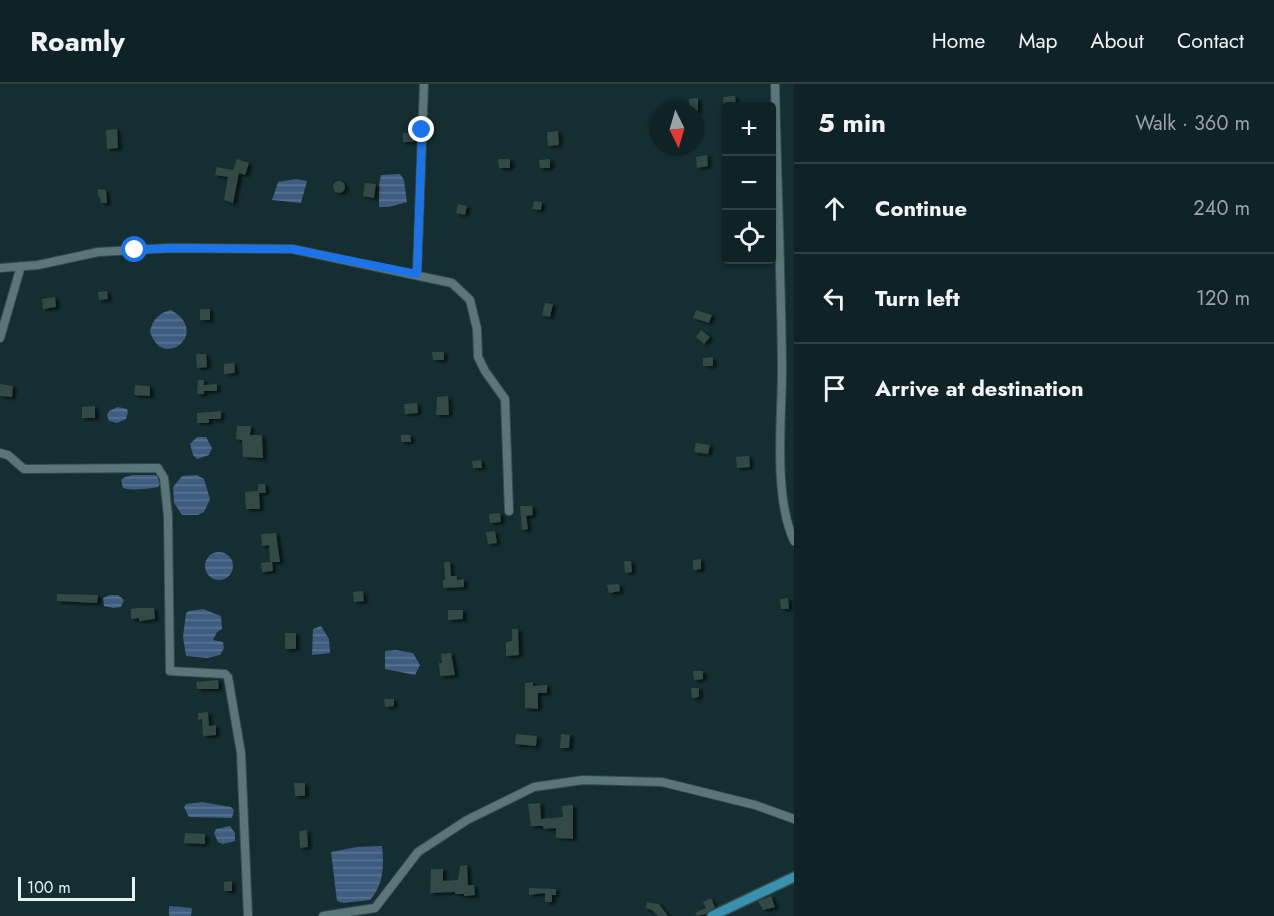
<!DOCTYPE html>
<html lang="en">
<head>
<meta charset="utf-8">
<style>
  body { margin:0; font-family:Jost,sans-serif; background:#182a2d; color:#f1f3f6 }
  .controls { position:absolute; right:18px; top:18px; display:grid; overflow:hidden; border-radius:6px; box-shadow:0 2px 4px #0004 }
  .controls button { width:54px; height:54px; display:grid; place-items:center; padding:0; border:0; border-bottom:2px solid #2f3f42; background:#0f2225; color:#f1f3f6; font:30px sans-serif }
  .compass { position:absolute; left:650px; top:18px; width:54px; height:54px; border-radius:50%; background:#0f2225; box-shadow:0 2px 4px #0004; rotate:175deg }
  .scale { position:absolute; left:18px; bottom:15px; width:117px; box-sizing:border-box; padding-left:6px; border:3px solid #e4f3f5; border-top:0; font-size:16px; line-height:21px; white-space:nowrap; color:#e4f3f5; -webkit-text-stroke:4px #142e31; paint-order:stroke }
  .stop { position:absolute; width:18px; height:18px; margin:-14px; border:4px solid #1a73e8; border-radius:50%; background:#fff }
  .stop.end { background:#1a73e8; border-color:#fff; box-shadow:0 2px 6px #0008 }
  .list { margin:0; padding:0; list-style:none }
  h2 { display:flex; justify-content:space-between; align-items:center; height:78px; margin:0; padding:0 24px; font-size:26px }
  h2 small { font-size:20px; font-weight:400; color:#9ba4a7 }
  .list li { display:grid; grid-template-columns:39px 1fr auto; gap:18px; align-items:center; box-sizing:border-box; height:90px; padding:0 24px; border-top:2px solid #2f3f42 }
  .list b { display:block; font-size:22px; white-space:nowrap }
  .list em { font-size:20px; font-style:normal; color:#9ba4a7 }
  .icon { flex:none; width:33px; height:33px; fill:none; stroke:currentColor; stroke-width:2; stroke-linecap:round; stroke-linejoin:round }
  .map { position:relative; flex:none; width:794px; height:832px; overflow:hidden }
  header { display:flex; align-items:center; gap:36px; box-sizing:border-box; height:84px; padding:0 30px; background:#0f2225; border-bottom:2px solid #2f3f42 }
  header strong { font-size:28px }
  nav { display:flex; gap:33px; margin-inline-start:auto; font-size:21px }
  main { display:flex }
  aside { flex:1; background:#0f2225 }
  .map>svg:first-child { display:block }
</style>
</head>
<body>
<header>
<strong>Roamly</strong>
<nav><a>Home</a><a>Map</a><a>About</a><a>Contact</a></nav>
</header>
<main>
<div class="map">
<svg width="794" height="832" viewBox="0 0 794 832">
  <defs>
    <pattern id="water-rules" width="6" height="5" patternUnits="userSpaceOnUse" patternTransform="scale(1.5)"><rect width="6" height="5" fill="#3f5d80"/><path d="M0 2.5h6" fill="none" stroke="#5b7593"/></pattern>
    <filter id="shadow"><feDropShadow dx="3.5" dy="2" stdDeviation="1.5" flood-color="#0009"/></filter>
  </defs>
  <rect width="100%" height="100%" fill="#142e31"/>
  <path fill="url(#water-rules)" d="M400 90 404 96 407 118 389 123H379V101L381 91Z
    M296 95 307 97 301 119 272 116 278 98Z
    M171 226C212 249 161 288 150 247 153 235 159 229 171 226Z
    M118 323 127 325 128 328 126 335 117 339 109 337 107 331 109 327Z
    M197 353H206L212 364 209 371 197 375 193 371 190 360Z
    M133 391H155L157 392 160 400 158 403C146 405 134 407 123 404L121 396 125 393Z
    M197 391 204 395 210 415 204 428 198 431H182L174 419 173 403 182 392Z
    M205 482a14 14 0 1 1 28 0a14 14 0 1 1-28 0Z
    M110 511H118L124 516 121 523 113 524 104 522 103 514Z
    M203 525 221 532 222 545 217 548 213 556 223 558 224 564 220 571 207 574 186 572 183 553 186 529 189 527Z
    M321 542 329 555 330 569 312 571 313 545Z
    M396 566 413 569 420 581 415 591 385 585V567Z
    M202 718 231 723 234 726 232 734 189 733 184 723 186 720Z
    M230 742 235 749V757L223 760 218 758 214 749 216 745Z
    M382 762C384 780 384 801 370 816L343 819 337 817 331 768 357 763Z
    M169 822 192 824 191 832H169Z"/>
  <path fill="#314a45" filter="url(#shadow)" d="M735 12 736 22 724 23 723 13Z
    M698 14V27H690L689 15Z
    M117 45 118 64 107 65 106 46Z
    M558 47 559 61 548 62 547 48Z
    M403 49H414V58H403Z
    M707 71 708 82 697 84 696 73Z
    M237 75 249 79 245 91 239 89 233 119 224 116 228 93 215 91 217 83 233 86Z
    M498 75H510V84H499Z
    M550 75V84H540L539 76Z
    M333 103a6 6 0 1 1 12 0a6 6 0 1 1-12 0Z
    M365 99 376 100 374 114 363 112Z
    M98 105 106 106 107 119H101L100 113H98Z
    M534 117 542 118 541 126 532 125Z
    M458 120 467 122 465 131 456 129Z
    M107 207 108 215 99 216 98 208Z
    M55 213 56 223 43 225 42 215Z
    M545 219 553 220 550 233 542 231Z
    M200 225H210V236H200Z
    M696 226 712 231 709 239 693 234Z
    M701 246 710 253 704 260 696 253Z
    M432 268H444V276H433Z
    M196 270H206L207 283 197 284Z
    M713 273V282H703V274Z
    M234 279 235 289 224 290V280Z
    M198 296H204V301L217 300V307H204V310H197Z
    M0 300 13 302 12 313 0 312Z
    M135 301 150 302V312L134 311Z
    M448 312 449 331H436L437 313Z
    M417 319 418 329 405 330 404 320Z
    M95 322V334H82V323Z
    M221 327V335H209V339H197V329Z
    M237 342H251L250 351H262L263 374 243 373 242 356 236 355Z
    M401 351H410L411 358H401Z
    M696 359 710 361 708 370 694 368Z
    M749 372 750 383 737 384 736 373Z
    M481 376 482 384H473L472 377Z
    M258 400H265L266 409H259L260 425H246L245 408 258 407Z
    M520 422H532L533 431 526 432 528 445 522 446Z
    M500 429 501 438 490 439 489 430Z
    M495 447 497 459 488 460 486 448Z
    M276 449 280 478H272L273 487 262 488 261 479 270 478 269 461 262 462 261 450Z
    M701 475V485L693 486V476Z
    M624 477H631L632 488 625 489Z
    M444 478H450L451 492H457V496L464 495V503L443 504V496H445Z
    M619 500 620 507 609 509 607 501Z
    M363 507 364 517 354 518 353 508Z
    M57 510 98 511 97 519 57 517Z
    M788 514 789 525H781L780 515Z
    M138 524H154L155 535 139 537V534L131 535V525Z
    M448 526H463V535L448 536Z
    M512 545H518L519 571 506 572V558L512 557Z
    M285 549H296V565H285Z
    M451 569 455 591 440 592 439 579H442L441 570Z
    M693 587H703V595L694 596Z
    M218 596 219 605H197L196 598Z
    M533 598V602L547 601V609H538V625L525 624V599Z
    M691 604H699V613L692 614Z
    M384 615H394V622L385 623Z
    M208 628 209 642 216 641V651L203 652 202 635 198 636V629Z
    M516 650 537 652 536 662 515 660Z
    M561 650 570 651 569 664H560Z
    M294 699H305V712H295Z
    M540 719 541 735 563 733 562 722 573 721V755L556 754V744L544 745 543 742H531L528 720Z
    M307 746 308 763 300 764 299 747Z
    M185 749 205 750V760L184 759Z
    M467 781 468 801H474L475 811 464 812V810H455V808L430 809 431 785H443V797L458 796 460 782Z
    M232 797V807H224V798Z
    M529 804 556 805V811H552V818H545V809L529 811Z
    M771 812 775 823 763 826 758 817Z
    M711 814 715 823 706 830 697 832 695 829 706 824 703 818Z
    M647 818 659 820 668 832H658L652 826 646 824Z"/>
  <g fill="none" stroke-linecap="round" stroke-linejoin="round">
    <g stroke="#374b4d" stroke-width="10">
      <path id="minor" d="M775 0C777 95 781 189 782 284 782 335 773 411 794 457
        M0 184 38 181 98 168 171 164 292 165 452 199 470 216 477 245 478 273 485 287 505 315 509 427
        M417 190 424 0
        M0 254 21 182
        M0 369 8 371 24 385 158 384 164 394 168 432 170 587 225 590 228 593 241 669 248 832
        M323 832 375 824 418 768 467 736 534 703 583 696 662 698 755 721 794 735"/>
    </g>
    <g stroke="#374b4d" stroke-width="12">
      <path id="major" d="M712 832 794 793"/>
    </g>
    <use href="#minor" stroke="#5b7679" stroke-width="8"/>
    <use href="#major" stroke="#3892ae" stroke-width="9"/>
  </g>
  <g fill="none" stroke-linecap="round" stroke-linejoin="round">
    <path stroke="#1a73e8" stroke-width="8" d="M135 166 171 164 292 165 417 190 422 46"/>
  </g>
</svg>
<div class="controls">
<button>+</button>
<button>−</button>
<button><svg class="icon" aria-label="locate" viewBox="0 0 24 24"><circle cx="12" cy="12" r="6"/><path d="M12 2v4M12 18v4M2 12h4M18 12h4"/></svg></button>
</div>
<svg class="compass" viewBox="-18 -18 36 36"><path d="M0-13l5 13h-10z" fill="#e53935"/><path d="M0 13l5-13h-10z" fill="#9ba4a7"/></svg>
<div class="scale">100 m</div>
<div class="stop" style="left:135px;top:166px"></div>
<div class="stop end" style="left:422px;top:46px"></div>
</div>
<aside>
<h2>5 min<small>Walk · 360 m</small></h2>
<ul class="list">
<li><svg class="icon" aria-label="ahead" viewBox="0 0 24 24"><path d="M12 20V5M6 11l6-6 6 6"/></svg><div><b>Continue</b></div><em>240 m</em></li>
<li><svg class="icon" aria-label="left" viewBox="0 0 24 24"><path d="M17 20v-9H6M10 6l-5 5 5 5"/></svg><div><b>Turn left</b></div><em>120 m</em></li>
<li><svg class="icon" aria-label="arrive" viewBox="0 0 24 24"><path d="M6 21V4h12l-3 4 3 4H6"/></svg><div><b>Arrive at destination</b></div></li>
</ul>
</aside>
</main>
</body>
</html>
